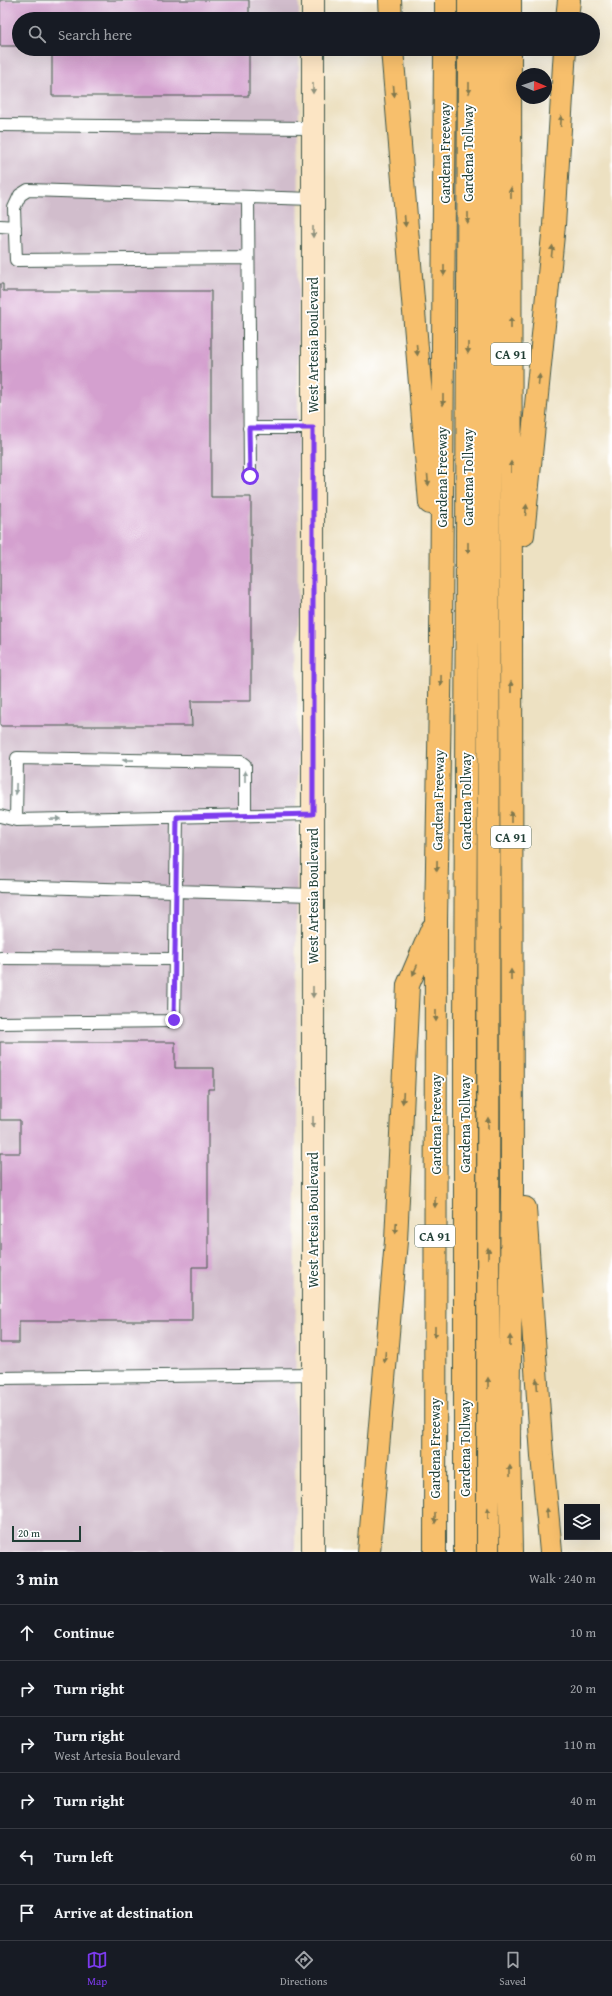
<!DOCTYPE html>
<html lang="en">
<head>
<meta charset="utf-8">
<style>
  body { margin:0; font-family:"Gentium Book Plus",serif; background:#242831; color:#f1f3f6 }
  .controls { position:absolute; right:12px; bottom:12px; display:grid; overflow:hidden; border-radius:0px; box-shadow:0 4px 16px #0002 }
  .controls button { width:36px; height:36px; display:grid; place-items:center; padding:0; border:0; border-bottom:1px solid #363941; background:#171b24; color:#f1f3f6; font:20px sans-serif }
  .compass { position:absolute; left:516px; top:68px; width:36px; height:36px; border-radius:50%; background:#171b24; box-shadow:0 4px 16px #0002; rotate:92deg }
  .scale { position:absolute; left:12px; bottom:10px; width:69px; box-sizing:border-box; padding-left:4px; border:2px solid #1f3d34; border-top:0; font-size:11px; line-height:14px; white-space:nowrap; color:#1f3d34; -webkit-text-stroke:3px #fff; paint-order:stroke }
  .stop { position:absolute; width:12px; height:12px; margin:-9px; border:3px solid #7c3aed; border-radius:50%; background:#fff }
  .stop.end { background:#7c3aed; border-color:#fff; box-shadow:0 1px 4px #0008 }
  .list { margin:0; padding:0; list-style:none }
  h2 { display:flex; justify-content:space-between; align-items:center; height:52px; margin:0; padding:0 16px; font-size:17px }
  h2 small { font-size:13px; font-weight:400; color:#9ea1a6 }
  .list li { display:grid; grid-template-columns:26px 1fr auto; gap:12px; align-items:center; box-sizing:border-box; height:56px; padding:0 16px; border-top:1px solid #363941 }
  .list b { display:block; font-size:15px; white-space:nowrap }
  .list p { margin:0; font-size:13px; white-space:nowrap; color:#9ea1a6 }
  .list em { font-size:13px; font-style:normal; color:#9ea1a6 }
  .icon { flex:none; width:22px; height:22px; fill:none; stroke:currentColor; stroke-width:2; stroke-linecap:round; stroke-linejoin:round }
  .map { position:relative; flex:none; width:612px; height:1552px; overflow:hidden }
  .search { position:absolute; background:#171b24; box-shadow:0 4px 16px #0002; left:12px; right:12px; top:12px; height:44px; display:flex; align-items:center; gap:10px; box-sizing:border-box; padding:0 14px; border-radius:22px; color:#9ea1a6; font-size:15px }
  .sheet { height:388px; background:#171b24 }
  nav { display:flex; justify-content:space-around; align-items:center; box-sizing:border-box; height:56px; border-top:1px solid #363941; background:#171b24; font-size:11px; color:#9ea1a6 }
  nav a { display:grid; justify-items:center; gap:2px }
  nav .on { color:#7c3aed }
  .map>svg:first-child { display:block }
</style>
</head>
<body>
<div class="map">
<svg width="612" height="1552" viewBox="0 0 612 1552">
  <rect width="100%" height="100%" fill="#fff"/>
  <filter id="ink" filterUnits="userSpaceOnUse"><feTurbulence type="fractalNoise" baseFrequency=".025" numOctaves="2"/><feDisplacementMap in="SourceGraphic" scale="8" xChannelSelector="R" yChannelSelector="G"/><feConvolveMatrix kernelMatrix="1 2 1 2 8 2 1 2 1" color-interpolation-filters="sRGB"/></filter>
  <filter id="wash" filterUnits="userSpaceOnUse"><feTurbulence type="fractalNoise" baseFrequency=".012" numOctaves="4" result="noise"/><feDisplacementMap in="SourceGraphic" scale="16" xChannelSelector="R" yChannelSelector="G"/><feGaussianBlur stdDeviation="0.9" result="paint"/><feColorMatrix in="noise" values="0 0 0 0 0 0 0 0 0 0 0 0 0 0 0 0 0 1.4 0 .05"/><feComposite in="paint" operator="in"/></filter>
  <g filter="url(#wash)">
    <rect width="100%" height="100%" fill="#ede1c2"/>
    <path fill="#d1bdcc" d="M0 0H299V19H19V49H299L295 1552H0Z"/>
    <g id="blocks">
      <path fill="#d4a0cf" d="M0 0H249V19H19V46H0Z
        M52 49H249V96H52Z
        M0 284H3V291H211V497H251V701H191L192 726H0Z
        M0 1042H175V1068H214V1089H208V1267H192V1321H19V1343H0V1153H20V1120H0Z"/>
    </g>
  </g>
  <g filter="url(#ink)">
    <use href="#blocks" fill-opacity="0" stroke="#3e5649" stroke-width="1"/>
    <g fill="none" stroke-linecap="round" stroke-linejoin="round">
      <g stroke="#3e5649" stroke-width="14">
        <path id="service" d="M0 125 313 128
          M248 197 250 476
          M0 226 15 227
          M248 258 16 260 14 208 20 195 28 190 313 199
          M249 428H313
          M0 816 16 820 313 814
          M16 820 17 758 241 762 245 765V815
          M0 886 313 895
          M0 958 175 959
          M0 1023 174 1021 177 817
          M0 1378 313 1374"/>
      </g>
      <g stroke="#3e5649" stroke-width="24">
        <path id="secondary" d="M313 0V19
          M313 1552V49"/>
      </g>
      <g stroke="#3e5649" stroke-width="24">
        <path id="motorway" d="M390 0 391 19
          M489 0V19
          M510 0V19
          M446 19V0
          M469 19V0
          M567 19 569 0
          M392 49 430 503
          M510 49 512 1191 509 1442 511 1552
          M523 535 554 225 565 49
          M525 1208 542 1456 551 1552
          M369 1552 396 1241 408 985 432 929
          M435 1552 436 921 441 641 445 49
          M465 1552V1030L469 49
          M488 1552 489 49"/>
      </g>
      <use href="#service" stroke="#fff" stroke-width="12"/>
      <use href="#secondary" stroke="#fce5c4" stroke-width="22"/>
      <use href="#motorway" stroke="#f7bf6c" stroke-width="22"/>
    </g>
    <defs><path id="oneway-solid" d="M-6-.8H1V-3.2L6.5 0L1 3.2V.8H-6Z"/></defs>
    <g fill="#8e917c">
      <use href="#oneway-solid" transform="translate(313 88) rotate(90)"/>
      <use href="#oneway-solid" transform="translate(313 232) rotate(90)"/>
      <use href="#oneway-solid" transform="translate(313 992) rotate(90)"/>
      <use href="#oneway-solid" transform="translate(313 1122) rotate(90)"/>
    </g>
    <g fill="#80784d">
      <use href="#oneway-solid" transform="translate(469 88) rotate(90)"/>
      <use href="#oneway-solid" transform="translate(394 91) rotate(85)"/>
      <use href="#oneway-solid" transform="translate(561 121) rotate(-86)"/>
      <use href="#oneway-solid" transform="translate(511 193) rotate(-90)"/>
      <use href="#oneway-solid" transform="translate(468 218) rotate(90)"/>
      <use href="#oneway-solid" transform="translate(405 221) rotate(85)"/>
      <use href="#oneway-solid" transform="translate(552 251) rotate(-84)"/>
      <use href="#oneway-solid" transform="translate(444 270) rotate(90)"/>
      <use href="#oneway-solid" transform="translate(511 323) rotate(-90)"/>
      <use href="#oneway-solid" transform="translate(468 348) rotate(90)"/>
      <use href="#oneway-solid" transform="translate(417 350) rotate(85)"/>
      <use href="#oneway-solid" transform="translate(539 380) rotate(-84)"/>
      <use href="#oneway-solid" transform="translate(443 400) rotate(90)"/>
      <use href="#oneway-solid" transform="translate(511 467) rotate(-90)"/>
      <use href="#oneway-solid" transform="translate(428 480) rotate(85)"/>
      <use href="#oneway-solid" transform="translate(526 510) rotate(-84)"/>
      <use href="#oneway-solid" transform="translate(468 548) rotate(90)"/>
      <use href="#oneway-solid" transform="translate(441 680) rotate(91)"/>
      <use href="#oneway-solid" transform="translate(511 687) rotate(-90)"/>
      <use href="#oneway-solid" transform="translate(511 817) rotate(-90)"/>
      <use href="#oneway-solid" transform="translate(437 866) rotate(91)"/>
      <use href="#oneway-solid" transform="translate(415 970) rotate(114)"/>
      <use href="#oneway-solid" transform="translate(511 975) rotate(-90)"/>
      <use href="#oneway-solid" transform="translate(436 1016) rotate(90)"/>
      <use href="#oneway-solid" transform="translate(403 1098) rotate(93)"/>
      <use href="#oneway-solid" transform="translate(488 1123) rotate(-90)"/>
      <use href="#oneway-solid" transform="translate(435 1202) rotate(90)"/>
      <use href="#oneway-solid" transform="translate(396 1228) rotate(93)"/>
      <use href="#oneway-solid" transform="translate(488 1253) rotate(-90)"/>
      <use href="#oneway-solid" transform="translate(435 1332) rotate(90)"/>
      <use href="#oneway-solid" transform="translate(510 1341) rotate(-89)"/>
      <use href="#oneway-solid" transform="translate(385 1357) rotate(95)"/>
      <use href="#oneway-solid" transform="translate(488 1383) rotate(-90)"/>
      <use href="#oneway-solid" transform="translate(537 1384) rotate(-94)"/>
      <use href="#oneway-solid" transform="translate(510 1471) rotate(-91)"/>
      <use href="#oneway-solid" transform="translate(488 1513) rotate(-90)"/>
      <use href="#oneway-solid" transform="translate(547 1513) rotate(-95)"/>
      <use href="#oneway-solid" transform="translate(435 1518) rotate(90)"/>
    </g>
    <g fill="#8f9e9a">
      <use href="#oneway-solid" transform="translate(128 760) rotate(-179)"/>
      <use href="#oneway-solid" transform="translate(245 776) rotate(-90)"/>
      <use href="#oneway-solid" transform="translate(16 789) rotate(91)"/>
      <use href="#oneway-solid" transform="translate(55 819) rotate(-1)"/>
    </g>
  </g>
  <g fill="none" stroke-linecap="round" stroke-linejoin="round" filter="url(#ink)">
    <path stroke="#7c3aed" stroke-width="5" d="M174 1020 177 817 313 814V428H249L250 476"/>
  </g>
  <g text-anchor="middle" stroke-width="3.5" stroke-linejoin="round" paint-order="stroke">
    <g fill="#fff" stroke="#627771" stroke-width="1">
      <rect x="491" y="343" width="40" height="22" rx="3"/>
      <rect x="491" y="826" width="40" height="22" rx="3"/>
      <rect x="415" y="1225" width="40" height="22" rx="3"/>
    </g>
    <g font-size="13" font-weight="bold" fill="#1f3d34">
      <text x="511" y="359">CA 91</text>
      <text x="511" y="842">CA 91</text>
      <text x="435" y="1241">CA 91</text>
    </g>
    <g font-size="14" fill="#1f3d34" stroke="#fff">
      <text transform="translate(445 153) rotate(-90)" y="5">Gardena Freeway</text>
      <text transform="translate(468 153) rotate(-90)" y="5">Gardena Tollway</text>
      <text transform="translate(313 345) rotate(-90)" y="5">West Artesia Boulevard</text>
      <text transform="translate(442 477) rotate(-90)" y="5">Gardena Freeway</text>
      <text transform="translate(468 477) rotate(-90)" y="5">Gardena Tollway</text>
      <text transform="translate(438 800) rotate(-89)" y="5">Gardena Freeway</text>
      <text transform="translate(466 801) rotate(-90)" y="5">Gardena Tollway</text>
      <text transform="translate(313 896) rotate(-90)" y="5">West Artesia Boulevard</text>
      <text transform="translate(436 1124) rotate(-90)" y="5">Gardena Freeway</text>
      <text transform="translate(465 1124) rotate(-90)" y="5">Gardena Tollway</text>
      <text transform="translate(313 1220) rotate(-90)" y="5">West Artesia Boulevard</text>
      <text transform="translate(435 1448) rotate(-90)" y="5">Gardena Freeway</text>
      <text transform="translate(465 1448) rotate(-90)" y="5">Gardena Tollway</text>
    </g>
  </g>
</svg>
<div class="controls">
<button><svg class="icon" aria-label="layers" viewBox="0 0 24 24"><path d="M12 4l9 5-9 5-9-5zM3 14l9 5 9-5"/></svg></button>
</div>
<svg class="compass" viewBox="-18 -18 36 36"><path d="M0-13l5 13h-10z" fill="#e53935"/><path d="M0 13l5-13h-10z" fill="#9ea1a6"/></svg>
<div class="scale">20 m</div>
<div class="stop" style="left:250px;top:476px"></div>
<div class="stop end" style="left:174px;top:1020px"></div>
<div class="search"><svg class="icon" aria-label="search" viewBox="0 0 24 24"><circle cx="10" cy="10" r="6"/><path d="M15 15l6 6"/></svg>Search here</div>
</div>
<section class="sheet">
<h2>3 min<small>Walk · 240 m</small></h2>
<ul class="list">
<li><svg class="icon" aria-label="ahead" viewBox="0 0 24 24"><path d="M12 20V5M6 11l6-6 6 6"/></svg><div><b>Continue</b></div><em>10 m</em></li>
<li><svg class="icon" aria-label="right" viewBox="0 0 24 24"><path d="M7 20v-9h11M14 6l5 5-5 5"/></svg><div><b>Turn right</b></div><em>20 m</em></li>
<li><svg class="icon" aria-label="right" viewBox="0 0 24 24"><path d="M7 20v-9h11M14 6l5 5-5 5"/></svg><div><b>Turn right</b><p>West Artesia Boulevard</p></div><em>110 m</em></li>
<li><svg class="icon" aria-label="right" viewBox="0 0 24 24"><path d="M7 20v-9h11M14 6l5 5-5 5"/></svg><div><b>Turn right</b></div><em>40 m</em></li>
<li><svg class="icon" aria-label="left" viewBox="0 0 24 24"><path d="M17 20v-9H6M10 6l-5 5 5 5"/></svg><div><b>Turn left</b></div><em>60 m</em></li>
<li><svg class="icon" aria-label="arrive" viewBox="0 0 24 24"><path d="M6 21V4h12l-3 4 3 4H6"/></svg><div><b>Arrive at destination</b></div></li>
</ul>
</section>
<nav>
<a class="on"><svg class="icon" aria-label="map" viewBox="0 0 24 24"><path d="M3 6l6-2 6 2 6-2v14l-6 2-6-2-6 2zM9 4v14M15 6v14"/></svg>Map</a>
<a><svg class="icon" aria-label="directions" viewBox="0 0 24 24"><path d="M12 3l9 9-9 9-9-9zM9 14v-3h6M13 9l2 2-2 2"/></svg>Directions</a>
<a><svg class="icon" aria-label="saved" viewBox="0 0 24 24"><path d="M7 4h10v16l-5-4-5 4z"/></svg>Saved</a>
</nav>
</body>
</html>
